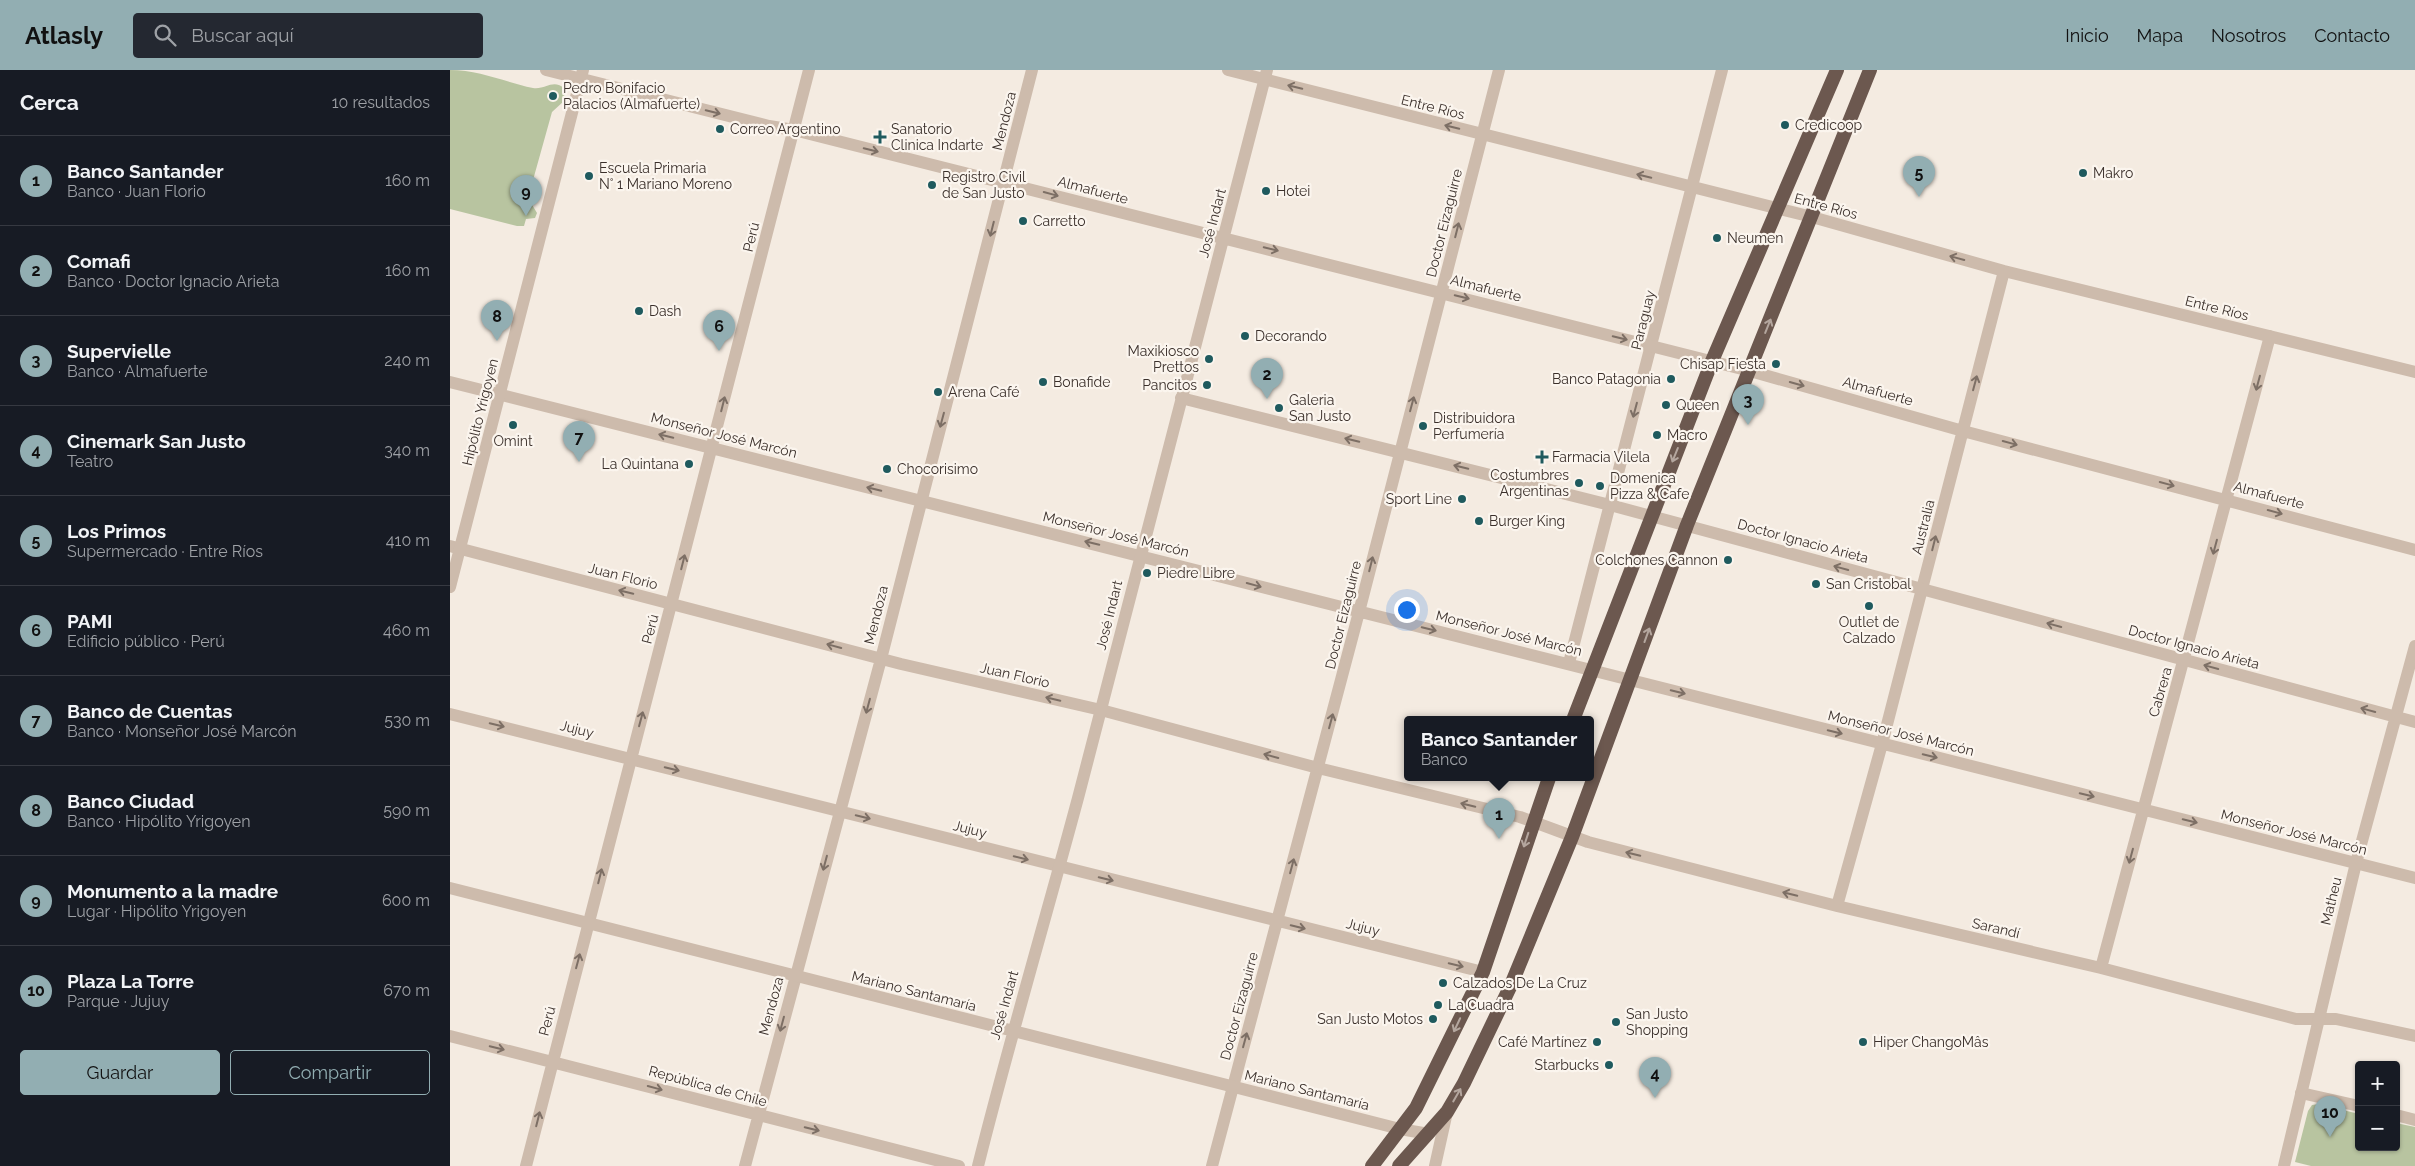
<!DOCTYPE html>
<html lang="es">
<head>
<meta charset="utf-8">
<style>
  body { margin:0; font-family:Raleway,sans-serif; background:#242831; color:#f1f3f6 }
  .controls { position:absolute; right:15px; bottom:15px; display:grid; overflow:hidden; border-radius:5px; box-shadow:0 1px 4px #0004 }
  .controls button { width:45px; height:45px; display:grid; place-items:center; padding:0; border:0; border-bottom:1px solid #363941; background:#171b24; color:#f1f3f6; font:25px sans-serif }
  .you { position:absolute; left:956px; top:539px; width:18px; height:18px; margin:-12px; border:4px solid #fff; border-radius:50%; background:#1a73e8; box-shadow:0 0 0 8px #1a73e833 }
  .badge { display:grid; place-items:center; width:32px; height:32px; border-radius:50%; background:#92aeb2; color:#111; font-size:16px; font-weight:700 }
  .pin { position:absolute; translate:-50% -41px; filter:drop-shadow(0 1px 2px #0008) }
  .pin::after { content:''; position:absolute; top:26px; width:18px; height:15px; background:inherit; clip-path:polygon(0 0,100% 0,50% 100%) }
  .popup { position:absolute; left:954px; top:646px; width:190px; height:65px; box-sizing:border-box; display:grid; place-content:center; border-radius:5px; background:#171b24; filter:drop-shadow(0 1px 4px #0005); font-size:16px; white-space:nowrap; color:#9ea1a6 }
  .popup b { font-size:19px; color:#f1f3f6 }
  .popup::after { content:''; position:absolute; left:50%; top:100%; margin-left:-10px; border:10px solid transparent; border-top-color:#171b24 }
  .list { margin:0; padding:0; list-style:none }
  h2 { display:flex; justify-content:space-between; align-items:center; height:65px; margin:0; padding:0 20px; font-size:21px }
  h2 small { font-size:16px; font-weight:400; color:#9ea1a6 }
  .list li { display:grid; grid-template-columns:32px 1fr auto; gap:15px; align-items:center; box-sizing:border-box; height:90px; padding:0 20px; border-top:1px solid #363941 }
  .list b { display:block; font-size:19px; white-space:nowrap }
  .list p { margin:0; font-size:16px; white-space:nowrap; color:#9ea1a6 }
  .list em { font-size:16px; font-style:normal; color:#9ea1a6 }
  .actions { display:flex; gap:10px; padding:15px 20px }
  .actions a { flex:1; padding:11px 0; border:1px solid #92aeb2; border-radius:5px; text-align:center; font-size:18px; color:#92aeb2 }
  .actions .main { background:#92aeb2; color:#111 }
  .icon { flex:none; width:28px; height:28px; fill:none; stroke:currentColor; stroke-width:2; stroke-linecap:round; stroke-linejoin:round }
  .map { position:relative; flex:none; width:1965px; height:1096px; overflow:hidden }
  header { display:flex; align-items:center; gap:30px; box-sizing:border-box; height:70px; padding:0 25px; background:#92aeb2; color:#111 }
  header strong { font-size:24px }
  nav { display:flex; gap:28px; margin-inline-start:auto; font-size:18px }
  .search { width:350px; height:45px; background:#242831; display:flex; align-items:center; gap:12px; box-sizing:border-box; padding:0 18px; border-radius:5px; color:#9ea1a6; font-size:19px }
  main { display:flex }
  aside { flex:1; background:#171b24 }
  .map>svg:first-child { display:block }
</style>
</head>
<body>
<header>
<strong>Atlasly</strong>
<div class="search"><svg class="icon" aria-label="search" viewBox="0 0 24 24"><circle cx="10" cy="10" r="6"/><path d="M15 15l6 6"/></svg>Buscar aquí</div>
<nav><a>Inicio</a><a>Mapa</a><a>Nosotros</a><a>Contacto</a></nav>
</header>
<main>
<aside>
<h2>Cerca<small>10 resultados</small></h2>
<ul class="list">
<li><span class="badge">1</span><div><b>Banco Santander</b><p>Banco · Juan Florio</p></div><em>160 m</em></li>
<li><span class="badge">2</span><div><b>Comafi</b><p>Banco · Doctor Ignacio Arieta</p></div><em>160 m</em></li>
<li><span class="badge">3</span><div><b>Supervielle</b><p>Banco · Almafuerte</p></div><em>240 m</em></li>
<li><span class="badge">4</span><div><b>Cinemark San Justo</b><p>Teatro</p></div><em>340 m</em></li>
<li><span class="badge">5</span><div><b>Los Primos</b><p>Supermercado · Entre Ríos</p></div><em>410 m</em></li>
<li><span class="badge">6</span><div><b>PAMI</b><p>Edificio público · Perú</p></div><em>460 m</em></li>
<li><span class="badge">7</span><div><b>Banco de Cuentas</b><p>Banco · Monseñor José Marcón</p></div><em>530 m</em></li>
<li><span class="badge">8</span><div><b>Banco Ciudad</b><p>Banco · Hipólito Yrigoyen</p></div><em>590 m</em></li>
<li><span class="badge">9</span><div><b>Monumento a la madre</b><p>Lugar · Hipólito Yrigoyen</p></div><em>600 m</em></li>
<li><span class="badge">10</span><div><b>Plaza La Torre</b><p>Parque · Jujuy</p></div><em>670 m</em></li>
</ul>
<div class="actions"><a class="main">Guardar</a><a>Compartir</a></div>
</aside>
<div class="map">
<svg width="1965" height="1096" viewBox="0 0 1965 1096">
  <rect width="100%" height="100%" fill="#f4ebe1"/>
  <path fill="#b8c4a0" d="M0 0C29 0 55 12 83 18 96 20 103 8 115 19L114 31 102 42 78 128 87 143 85 148 76 149 74 156H67L0 139Z
    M1869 1034 1909 1044V1077H1946V1053L1965 1057V1096H1861L1845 1092 1858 1041 1862 1035Z"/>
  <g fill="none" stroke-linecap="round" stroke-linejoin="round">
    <path stroke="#cdbbac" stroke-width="12" d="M778 0 1362 147 1554 201 1965 302
      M1300 301 1513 361 1965 480
      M0 312 1965 808
      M0 476 451 594 651 640 868 698 1070 747 1138 772 1387 836 1651 898 1846 949H1886L1965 966
      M1119 593 1272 0
      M0 644 1033 902
      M1387 836 1432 674 1554 201
      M1651 898 1820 266
      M0 966 509 1096
      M1851 1023 1909 1036
      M1946 1045 1965 1050
      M76 1096 359 0
      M295 1096 431 589 582 0
      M762 1096 909 542 1049 0
      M985 1096 997 1042"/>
    <path stroke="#cdbbac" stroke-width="12" d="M96 0 319 56 344 60 1300 301
      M731 328 1160 435 1965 652
      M0 517 133 0
      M0 818 950 1059 979 1064
      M528 1096C559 972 595 851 628 728 691 485 753 242 817 0
      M1834 1096 1906 793 1965 576"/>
    <path stroke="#6c584f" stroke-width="14" d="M1123 650 1262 291 1387 0
      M922 1096 966 1038 1033 902 1099 708
      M949 1096 997 1042 1014 1013 1061 915 1122 767 1237 455 1420 0"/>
  </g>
  <defs><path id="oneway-shaft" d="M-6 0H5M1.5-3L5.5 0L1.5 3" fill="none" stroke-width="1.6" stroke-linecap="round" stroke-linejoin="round" transform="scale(1.25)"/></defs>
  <g stroke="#7d6f65">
    <use href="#oneway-shaft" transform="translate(845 17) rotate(-166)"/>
    <use href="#oneway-shaft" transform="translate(263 42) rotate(14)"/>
    <use href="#oneway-shaft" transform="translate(1002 57) rotate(-166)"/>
    <use href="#oneway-shaft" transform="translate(421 80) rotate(14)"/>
    <use href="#oneway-shaft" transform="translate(1194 106) rotate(-166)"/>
    <use href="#oneway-shaft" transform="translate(601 124) rotate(15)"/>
    <use href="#oneway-shaft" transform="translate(542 159) rotate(104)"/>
    <use href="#oneway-shaft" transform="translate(1007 160) rotate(-76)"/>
    <use href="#oneway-shaft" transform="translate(821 179) rotate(14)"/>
    <use href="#oneway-shaft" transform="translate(1507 188) rotate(-165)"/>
    <use href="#oneway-shaft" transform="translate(1012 227) rotate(14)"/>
    <use href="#oneway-shaft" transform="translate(1170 268) rotate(14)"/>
    <use href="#oneway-shaft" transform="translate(1525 313) rotate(-75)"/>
    <use href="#oneway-shaft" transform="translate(1808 313) rotate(105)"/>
    <use href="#oneway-shaft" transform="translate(1347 314) rotate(16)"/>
    <use href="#oneway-shaft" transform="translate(273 334) rotate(-76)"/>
    <use href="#oneway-shaft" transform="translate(962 334) rotate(-75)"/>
    <use href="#oneway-shaft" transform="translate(1185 340) rotate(105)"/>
    <use href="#oneway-shaft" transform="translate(492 350) rotate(105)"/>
    <use href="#oneway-shaft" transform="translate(216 366) rotate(-166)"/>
    <use href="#oneway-shaft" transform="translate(902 370) rotate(-166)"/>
    <use href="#oneway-shaft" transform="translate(1560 373) rotate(15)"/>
    <use href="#oneway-shaft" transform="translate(1011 397) rotate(-166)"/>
    <use href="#oneway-shaft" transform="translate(1717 414) rotate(15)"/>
    <use href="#oneway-shaft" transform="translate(424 419) rotate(-166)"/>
    <use href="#oneway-shaft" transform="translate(1825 442) rotate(15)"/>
    <use href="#oneway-shaft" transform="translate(642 473) rotate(-166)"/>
    <use href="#oneway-shaft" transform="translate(1484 473) rotate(-76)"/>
    <use href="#oneway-shaft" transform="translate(1765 477) rotate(105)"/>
    <use href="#oneway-shaft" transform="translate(233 492) rotate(-76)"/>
    <use href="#oneway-shaft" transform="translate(921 494) rotate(-76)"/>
    <use href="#oneway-shaft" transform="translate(1391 498) rotate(-165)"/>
    <use href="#oneway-shaft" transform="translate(804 515) rotate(15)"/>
    <use href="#oneway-shaft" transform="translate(176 522) rotate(-166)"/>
    <use href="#oneway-shaft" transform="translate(1604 555) rotate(-165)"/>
    <use href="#oneway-shaft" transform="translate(979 559) rotate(14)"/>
    <use href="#oneway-shaft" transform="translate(384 576) rotate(-165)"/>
    <use href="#oneway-shaft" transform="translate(1761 597) rotate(-165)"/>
    <use href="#oneway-shaft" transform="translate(1228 622) rotate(14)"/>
    <use href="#oneway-shaft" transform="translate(603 629) rotate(-167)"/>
    <use href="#oneway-shaft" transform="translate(418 636) rotate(105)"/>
    <use href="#oneway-shaft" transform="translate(1918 640) rotate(-165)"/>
    <use href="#oneway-shaft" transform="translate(191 649) rotate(-75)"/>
    <use href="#oneway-shaft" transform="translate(881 651) rotate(-75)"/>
    <use href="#oneway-shaft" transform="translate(47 655) rotate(14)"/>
    <use href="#oneway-shaft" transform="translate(1385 662) rotate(14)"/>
    <use href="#oneway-shaft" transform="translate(821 686) rotate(-165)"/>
    <use href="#oneway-shaft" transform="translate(1480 686) rotate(14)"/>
    <use href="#oneway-shaft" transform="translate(222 699) rotate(14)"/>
    <use href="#oneway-shaft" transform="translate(1637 725) rotate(14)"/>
    <use href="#oneway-shaft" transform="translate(1018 735) rotate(-166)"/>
    <use href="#oneway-shaft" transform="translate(413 747) rotate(14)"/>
    <use href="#oneway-shaft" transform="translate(1740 751) rotate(14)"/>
    <use href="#oneway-shaft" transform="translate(1183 784) rotate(-166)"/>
    <use href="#oneway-shaft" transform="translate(1681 786) rotate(105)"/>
    <use href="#oneway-shaft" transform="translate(571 788) rotate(14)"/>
    <use href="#oneway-shaft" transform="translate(375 793) rotate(105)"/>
    <use href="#oneway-shaft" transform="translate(842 796) rotate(-75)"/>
    <use href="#oneway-shaft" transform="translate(150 806) rotate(-76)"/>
    <use href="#oneway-shaft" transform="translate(656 809) rotate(14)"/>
    <use href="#oneway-shaft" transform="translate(1340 824) rotate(-166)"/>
    <use href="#oneway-shaft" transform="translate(848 857) rotate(14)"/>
    <use href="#oneway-shaft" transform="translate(128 891) rotate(-75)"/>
    <use href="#oneway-shaft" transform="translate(1006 895) rotate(14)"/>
    <use href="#oneway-shaft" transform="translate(332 954) rotate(105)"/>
    <use href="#oneway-shaft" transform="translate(795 970) rotate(-75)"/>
    <use href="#oneway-shaft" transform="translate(47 978) rotate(14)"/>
    <use href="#oneway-shaft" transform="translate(205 1018) rotate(15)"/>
    <use href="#oneway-shaft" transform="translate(88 1049) rotate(-76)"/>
    <use href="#oneway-shaft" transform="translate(362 1059) rotate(14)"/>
  </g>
  <g stroke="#b4a69e">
    <use href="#oneway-shaft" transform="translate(1318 256) rotate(-68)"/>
    <use href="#oneway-shaft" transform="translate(1225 385) rotate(112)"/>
    <use href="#oneway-shaft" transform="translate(1197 565) rotate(-70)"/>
    <use href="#oneway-shaft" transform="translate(1076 770) rotate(108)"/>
    <use href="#oneway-shaft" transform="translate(1007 955) rotate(115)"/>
    <use href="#oneway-shaft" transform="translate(1007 1025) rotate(-60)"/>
  </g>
  <g fill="#1f5a5e" stroke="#fbf5ee" stroke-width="2">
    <circle cx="103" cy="26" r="5"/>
    <circle cx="1335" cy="55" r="5"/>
    <circle cx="270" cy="59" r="5"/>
    <path d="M427.5 59.5h5v5h5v5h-5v5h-5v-5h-5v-5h5z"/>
    <circle cx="1633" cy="103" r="5"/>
    <circle cx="139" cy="106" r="5"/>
    <circle cx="482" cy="115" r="5"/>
    <circle cx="816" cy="121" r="5"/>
    <circle cx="573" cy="151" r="5"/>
    <circle cx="1267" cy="168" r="5"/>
    <circle cx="189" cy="241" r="5"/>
    <circle cx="795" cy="266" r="5"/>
    <circle cx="759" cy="289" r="5"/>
    <circle cx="1326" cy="294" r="5"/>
    <circle cx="1221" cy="309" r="5"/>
    <circle cx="593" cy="312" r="5"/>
    <circle cx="757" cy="315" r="5"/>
    <circle cx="488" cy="322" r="5"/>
    <circle cx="1216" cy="335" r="5"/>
    <circle cx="829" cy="338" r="5"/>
    <circle cx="63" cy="355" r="5"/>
    <circle cx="973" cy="356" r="5"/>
    <circle cx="1207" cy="365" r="5"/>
    <path d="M1089.5 379.5h5v5h5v5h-5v5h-5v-5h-5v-5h5z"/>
    <circle cx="239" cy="394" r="5"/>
    <circle cx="437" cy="399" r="5"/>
    <circle cx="1129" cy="413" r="5"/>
    <circle cx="1150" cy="416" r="5"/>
    <circle cx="1012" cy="429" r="5"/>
    <circle cx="1029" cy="451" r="5"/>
    <circle cx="1278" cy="490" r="5"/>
    <circle cx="697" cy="503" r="5"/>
    <circle cx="1366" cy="514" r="5"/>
    <circle cx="1419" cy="536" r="5"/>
    <circle cx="993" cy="913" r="5"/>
    <circle cx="988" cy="935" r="5"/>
    <circle cx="983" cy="949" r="5"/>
    <circle cx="1166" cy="952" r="5"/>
    <circle cx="1147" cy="972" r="5"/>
    <circle cx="1413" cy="972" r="5"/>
    <circle cx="1159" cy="995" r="5"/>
  </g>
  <g text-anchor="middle" stroke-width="4.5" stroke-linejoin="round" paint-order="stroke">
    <g font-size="14" fill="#3b302b" stroke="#fbf5ee" text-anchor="start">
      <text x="113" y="23">Pedro Bonifacio<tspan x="113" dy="16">Palacios (Almafuerte)</tspan></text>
      <text x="1345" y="60">Credicoop</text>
      <text x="280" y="64">Correo Argentino</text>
      <text x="441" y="64">Sanatorio<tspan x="441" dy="16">Clinica Indarte</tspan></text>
      <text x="149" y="103">Escuela Primaria<tspan x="149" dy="16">N° 1 Mariano Moreno</tspan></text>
      <text x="1643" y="108">Makro</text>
      <text x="492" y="112">Registro Civil<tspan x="492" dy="16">de San Justo</tspan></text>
      <text x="826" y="126">Hotei</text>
      <text x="583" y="156">Carretto</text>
      <text x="1277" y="173">Neumen</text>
      <text x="199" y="246">Dash</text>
      <text x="805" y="271">Decorando</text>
      <text x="749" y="286" text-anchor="end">Maxikiosco<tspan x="749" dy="16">Prettos</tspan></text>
      <text x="1316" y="299" text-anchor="end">Chisap Fiesta</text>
      <text x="1211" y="314" text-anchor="end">Banco Patagonia</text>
      <text x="603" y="317">Bonafide</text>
      <text x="747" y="320" text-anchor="end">Pancitos</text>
      <text x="498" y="327">Arena Café</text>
      <text x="839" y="335">Galeria<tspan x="839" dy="16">San Justo</tspan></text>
      <text x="1226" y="340">Queen</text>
      <text x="983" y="353">Distribuidora<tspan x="983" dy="16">Perfumería</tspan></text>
      <text x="1217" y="370">Macro</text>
      <text x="63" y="376" text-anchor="middle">Omint</text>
      <text x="1102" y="392">Farmacia Vilela</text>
      <text x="229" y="399" text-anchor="end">La Quintana</text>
      <text x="447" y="404">Chocorisimo</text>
      <text x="1119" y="410" text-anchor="end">Costumbres<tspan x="1119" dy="16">Argentinas</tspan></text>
      <text x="1160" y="413">Domenica<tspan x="1160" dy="16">Pizza &amp; Cafe</tspan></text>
      <text x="1002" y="434" text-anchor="end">Sport Line</text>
      <text x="1039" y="456">Burger King</text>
      <text x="1268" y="495" text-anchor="end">Colchones Cannon</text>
      <text x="707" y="508">Piedre Libre</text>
      <text x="1376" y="519">San Cristobal</text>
      <text x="1419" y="557" text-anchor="middle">Outlet de<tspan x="1419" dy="16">Calzado</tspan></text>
      <text x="1003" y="918">Calzados De La Cruz</text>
      <text x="998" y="940">La Cuadra</text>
      <text x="1176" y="949">San Justo<tspan x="1176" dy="16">Shopping</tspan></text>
      <text x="973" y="954" text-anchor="end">San Justo Motos</text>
      <text x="1137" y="977" text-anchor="end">Café Martínez</text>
      <text x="1423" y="977">Hiper ChangoMâs</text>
      <text x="1149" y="1000" text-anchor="end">Starbucks</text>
    </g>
    <g font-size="14" fill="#3b302b" stroke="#fbf5ee">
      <text transform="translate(983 37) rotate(14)" y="5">Entre Ríos</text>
      <text transform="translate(554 51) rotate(-76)" y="5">Mendoza</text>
      <text transform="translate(643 120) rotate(15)" y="5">Almafuerte</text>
      <text transform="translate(1376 136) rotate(15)" y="5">Entre Ríos</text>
      <text transform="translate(762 153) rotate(-75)" y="5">José Indart</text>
      <text transform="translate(994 153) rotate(-76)" y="5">Doctor Eizaguirre</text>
      <text transform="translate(301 167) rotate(-76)" y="5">Perú</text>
      <text transform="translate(1036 218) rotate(14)" y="5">Almafuerte</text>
      <text transform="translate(1767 238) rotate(14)" y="5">Entre Ríos</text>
      <text transform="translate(1193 250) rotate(-76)" y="5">Paraguay</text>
      <text transform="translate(1428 321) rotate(16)" y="5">Almafuerte</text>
      <text transform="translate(30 342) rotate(-76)" y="5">Hipólito Yrigoyen</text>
      <text transform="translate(274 365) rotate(14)" y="5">Monseñor José Marcón</text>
      <text transform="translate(1819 425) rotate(15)" y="5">Almafuerte</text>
      <text transform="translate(1473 457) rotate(-76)" y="5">Australia</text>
      <text transform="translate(666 464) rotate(14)" y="5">Monseñor José Marcón</text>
      <text transform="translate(1353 471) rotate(15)" y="5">Doctor Ignacio Arieta</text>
      <text transform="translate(173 506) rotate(14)" y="5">Juan Florio</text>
      <text transform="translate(426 545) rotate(-76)" y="5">Mendoza</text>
      <text transform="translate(659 545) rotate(-76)" y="5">José Indart</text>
      <text transform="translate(893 545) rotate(-76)" y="5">Doctor Eizaguirre</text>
      <text transform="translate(200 559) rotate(-75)" y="5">Perú</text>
      <text transform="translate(1059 563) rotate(14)" y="5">Monseñor José Marcón</text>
      <text transform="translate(1744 577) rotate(15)" y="5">Doctor Ignacio Arieta</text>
      <text transform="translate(565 605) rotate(13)" y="5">Juan Florio</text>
      <text transform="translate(1710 622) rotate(-74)" y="5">Cabrera</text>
      <text transform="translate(127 659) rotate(14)" y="5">Jujuy</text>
      <text transform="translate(1451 663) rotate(14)" y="5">Monseñor José Marcón</text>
      <text transform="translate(520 759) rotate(14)" y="5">Jujuy</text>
      <text transform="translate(1844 762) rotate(14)" y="5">Monseñor José Marcón</text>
      <text transform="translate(1881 831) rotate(-76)" y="5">Matheu</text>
      <text transform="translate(913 857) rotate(14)" y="5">Jujuy</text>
      <text transform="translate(1546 858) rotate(13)" y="5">Sarandí</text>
      <text transform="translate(464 921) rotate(14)" y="5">Mariano Santamaría</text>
      <text transform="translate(554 935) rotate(-74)" y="5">José Indart</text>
      <text transform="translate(321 936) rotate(-75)" y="5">Mendoza</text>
      <text transform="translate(789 936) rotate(-75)" y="5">Doctor Eizaguirre</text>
      <text transform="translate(97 951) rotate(-75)" y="5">Perú</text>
      <text transform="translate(258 1016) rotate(15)" y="5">República de Chile</text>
      <text transform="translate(857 1020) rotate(14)" y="5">Mariano Santamaría</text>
    </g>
  </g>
</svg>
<div class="controls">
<button>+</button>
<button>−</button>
</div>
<div class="you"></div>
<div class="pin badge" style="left:1049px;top:769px">1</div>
<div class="popup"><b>Banco Santander</b>Banco</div>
<div class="pin badge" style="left:817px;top:329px">2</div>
<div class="pin badge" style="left:1298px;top:355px">3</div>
<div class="pin badge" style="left:1205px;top:1028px">4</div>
<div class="pin badge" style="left:1469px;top:127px">5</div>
<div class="pin badge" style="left:269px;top:281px">6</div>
<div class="pin badge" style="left:129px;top:392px">7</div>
<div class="pin badge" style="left:47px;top:271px">8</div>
<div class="pin badge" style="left:76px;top:146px">9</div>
<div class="pin badge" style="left:1880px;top:1067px">10</div>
</div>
</main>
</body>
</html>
